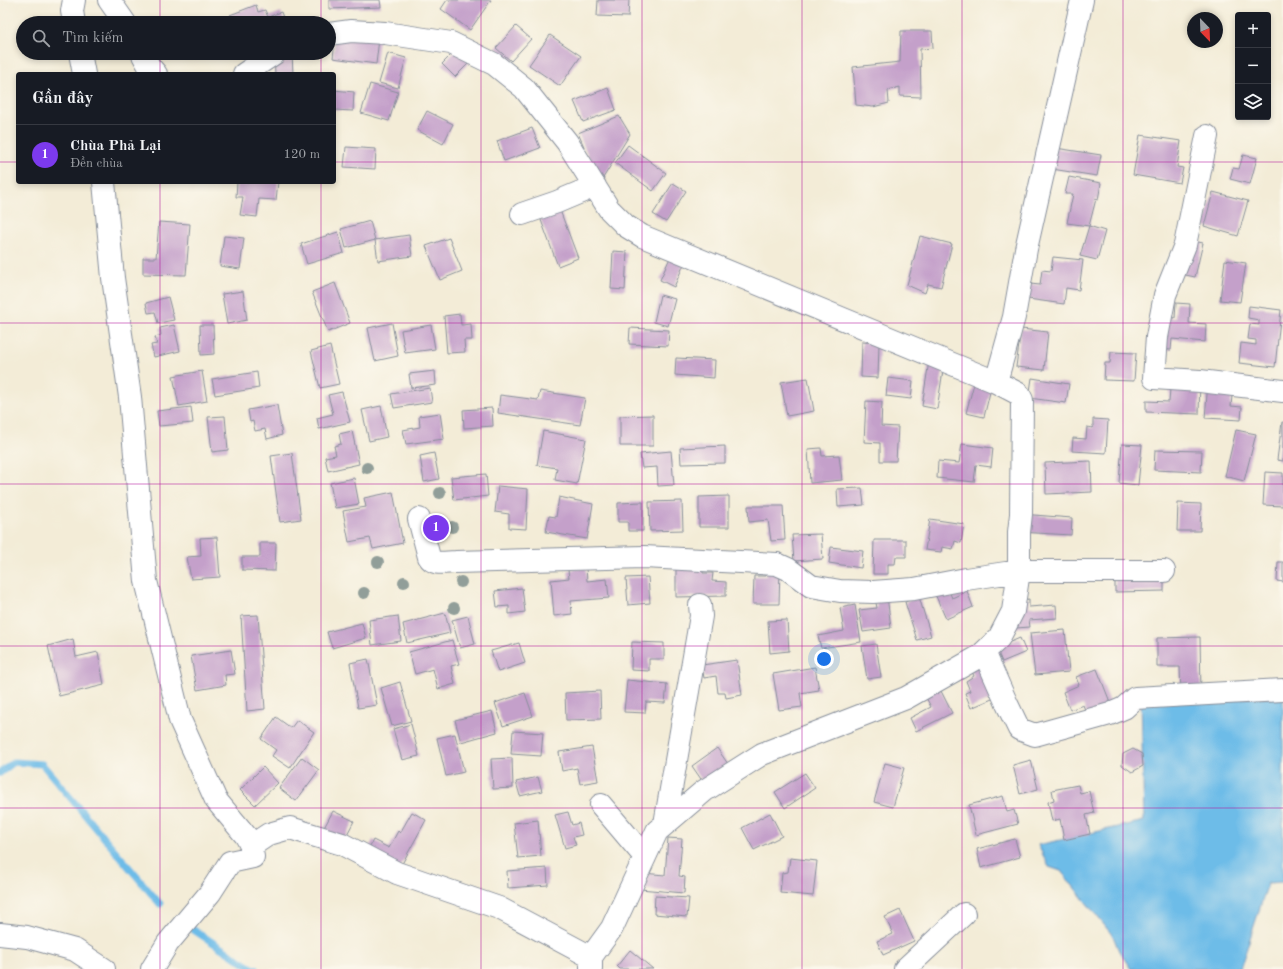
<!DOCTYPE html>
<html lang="vi">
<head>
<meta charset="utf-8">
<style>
  body { margin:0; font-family:"Old Standard TT",serif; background:#242831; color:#f1f3f6 }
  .controls { position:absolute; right:12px; top:12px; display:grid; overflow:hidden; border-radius:4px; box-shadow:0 2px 6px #0003 }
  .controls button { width:36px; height:36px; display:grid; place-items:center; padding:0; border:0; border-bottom:1px solid #363941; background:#171b24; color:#f1f3f6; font:20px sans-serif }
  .compass { position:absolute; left:1187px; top:12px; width:36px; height:36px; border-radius:50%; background:#171b24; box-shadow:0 2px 6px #0003; rotate:157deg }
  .you { position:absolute; left:824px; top:659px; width:14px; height:14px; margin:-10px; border:3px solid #fff; border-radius:50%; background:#1a73e8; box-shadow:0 0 0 6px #1a73e833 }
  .badge { display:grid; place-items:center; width:26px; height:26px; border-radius:50%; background:#7c3aed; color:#fff; font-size:13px; font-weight:700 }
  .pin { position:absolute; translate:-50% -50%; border:2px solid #fff; box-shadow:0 1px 4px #0006 }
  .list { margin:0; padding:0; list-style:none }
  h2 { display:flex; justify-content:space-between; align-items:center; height:52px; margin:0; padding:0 16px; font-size:17px }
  h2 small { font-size:13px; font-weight:400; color:#9ea1a6 }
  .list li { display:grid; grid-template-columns:26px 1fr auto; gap:12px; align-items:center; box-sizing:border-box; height:60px; padding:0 16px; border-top:1px solid #363941 }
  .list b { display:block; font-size:15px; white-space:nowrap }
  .list p { margin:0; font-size:13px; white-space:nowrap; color:#9ea1a6 }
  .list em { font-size:13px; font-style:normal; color:#9ea1a6 }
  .icon { flex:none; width:22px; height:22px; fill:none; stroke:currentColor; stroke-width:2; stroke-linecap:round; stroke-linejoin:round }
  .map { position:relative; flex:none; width:1283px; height:969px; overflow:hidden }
  .search { position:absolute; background:#171b24; box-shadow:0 2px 6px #0003; left:16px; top:16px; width:320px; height:44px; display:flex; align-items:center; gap:10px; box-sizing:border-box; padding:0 14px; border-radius:22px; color:#9ea1a6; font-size:15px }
  .panel { position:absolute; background:#171b24; box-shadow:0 2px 6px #0003; left:16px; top:72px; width:320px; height:112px; border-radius:4px }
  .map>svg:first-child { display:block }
</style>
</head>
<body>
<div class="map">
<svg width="1283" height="969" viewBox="0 0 1283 969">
  <rect width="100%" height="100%" fill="#fbf7ec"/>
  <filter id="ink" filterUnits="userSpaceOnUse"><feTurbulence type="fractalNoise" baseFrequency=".025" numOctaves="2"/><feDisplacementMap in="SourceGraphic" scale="8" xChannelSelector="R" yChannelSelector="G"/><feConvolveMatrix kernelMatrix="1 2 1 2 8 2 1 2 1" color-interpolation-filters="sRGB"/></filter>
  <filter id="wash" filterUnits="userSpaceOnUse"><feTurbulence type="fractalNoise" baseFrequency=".012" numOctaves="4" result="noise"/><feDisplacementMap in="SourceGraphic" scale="16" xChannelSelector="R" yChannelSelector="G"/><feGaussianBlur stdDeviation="0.9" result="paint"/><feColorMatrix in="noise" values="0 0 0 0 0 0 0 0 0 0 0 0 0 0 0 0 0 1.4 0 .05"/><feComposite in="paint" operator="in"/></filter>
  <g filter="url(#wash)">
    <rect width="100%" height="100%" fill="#f3ecd7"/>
    <path fill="#6dbce8" stroke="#4476a3" d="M1141 698H1283V882L1268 883 1240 969H1131L1119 951 1113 936 1061 871 1049 867 1038 845 1144 821Z"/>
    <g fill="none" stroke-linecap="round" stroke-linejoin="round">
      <path stroke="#6dbce8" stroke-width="7" d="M0 773 14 762 42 764 160 904
        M189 927 252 968 256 969"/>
    </g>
    <g id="blocks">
      <path fill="#c4a0ca" d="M329 0H380L381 7 329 9Z
        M447 0H491L470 30 441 9Z
        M598 0H629L628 17 597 16Z
        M256 5 258 12 265 10 268 17 281 12 285 23H234L230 15Z
        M516 26 531 39 511 61 496 48Z
        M901 31H932L933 48 920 49 921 97 900 96V87L888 90 889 103 873 107 856 105 853 67 900 62Z
        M336 33 379 39 376 64 333 58Z
        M550 35 581 56 560 86 529 65Z
        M459 47 472 60 455 77 442 64Z
        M274 53H292L293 74H275Z
        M388 53 406 58 398 88 379 83Z
        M370 84 398 92 389 121 361 113Z
        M608 88 616 110 583 122 574 101Z
        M334 90 354 92 353 111 334 110Z
        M427 111 453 124 443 144 417 130Z
        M619 116 630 134 600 183 578 133Z
        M532 128 540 148 504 161 497 141Z
        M1140 135 1181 141 1177 167 1183 168 1180 183 1133 175Z
        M628 145 666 173 653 191 615 163Z
        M346 147 376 149 375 169 344 167Z
        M1049 147 1101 155 1097 176 1045 168Z
        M1243 155 1257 158 1250 184 1230 179 1233 168 1239 169Z
        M1069 177 1101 183 1098 200 1096 199 1089 226 1105 231 1097 260 1080 256 1089 226 1067 223 1073 194H1065Z
        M237 182H278L276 200 259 199 257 217 240 215 243 197H236Z
        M673 183 686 191 666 222 653 214Z
        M1213 192 1248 201 1238 236 1204 226Z
        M558 205 578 258 558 266 538 212Z
        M370 221 375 240 346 248 341 229Z
        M159 222 190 224 186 275 143 274V258H156Z
        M338 232 344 253 307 264 301 244Z
        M409 235 412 256 378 261 375 240Z
        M224 236 244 238 240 269 220 266Z
        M920 236 952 244 941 287 928 284 925 293 907 285Z
        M449 238 462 271 440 280 426 246Z
        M1189 240 1203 243 1195 277 1181 274Z
        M674 249 688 255 674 287 660 280Z
        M613 251 627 252 625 290 611 289Z
        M1053 257 1083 260 1079 290 1066 288 1064 304 1028 299 1030 284 1040 285 1042 270 1051 271Z
        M1225 260 1246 263 1240 302 1220 300Z
        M335 283 350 323 328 332 312 292Z
        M243 291 247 320 227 324 222 294Z
        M660 295 675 299 668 326 654 322Z
        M168 297 174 320 158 323 155 312 148 313 146 303Z
        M1176 303 1190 304 1189 323 1206 324 1205 342 1172 339 1171 350 1158 349 1162 316 1175 318Z
        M1249 306 1281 310 1275 367 1239 363 1241 343 1256 345V340L1248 339 1250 324 1259 325V320L1248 318Z
        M460 314 461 325 471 324 472 340H464L465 352 447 353 444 316Z
        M392 323 398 356 375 361 368 328Z
        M174 325 180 351 154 357 151 345 157 344 155 337 161 335 160 328Z
        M200 325H213L214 354 201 355Z
        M431 325 435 349 405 353 401 330Z
        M630 328 669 330 668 346 629 344Z
        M1021 329 1048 332 1044 370 1016 367Z
        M862 342 879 343 878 378 861 377Z
        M330 346 339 384 320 388 311 351Z
        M1111 352 1136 353 1134 381 1104 380 1105 363H1110Z
        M676 358 715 360 714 378 675 375Z
        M929 361 944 364 937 409 922 406Z
        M202 371 207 401 179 406 173 376Z
        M435 371 436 385 411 388 409 374Z
        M257 372 259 388 215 395 212 379Z
        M808 378 814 411 787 416 781 382Z
        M888 378 913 381 911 399 886 396Z
        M1032 378 1069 384 1066 403 1029 398Z
        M975 380 992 384 984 417 966 413Z
        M1200 381 1199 414 1146 412V401L1169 402 1170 389Z
        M1208 383 1232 396 1231 406 1242 407 1241 420 1205 418Z
        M430 388 432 402 394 408 391 394Z
        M540 391 585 398 580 425 498 413 500 395 538 400Z
        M342 392 350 422 319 429 317 418 333 414 328 395Z
        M866 401 882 402 881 426 898 427 896 461H880V443L864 442Z
        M277 405 282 435 267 439 265 429 255 431 253 421 250 422 248 410Z
        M381 406 387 437 369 441 362 410Z
        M191 407 193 423 159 426 157 411Z
        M492 408 493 426 464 428 463 410Z
        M440 413 444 439 406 444 403 430 420 427 419 416Z
        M653 415V446H620V416Z
        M225 416 228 450 212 452 208 417Z
        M1093 419 1108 420 1106 453 1072 451 1073 438 1086 439 1087 427 1093 428Z
        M1282 422H1283V461L1277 460Z
        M1236 430 1256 434 1244 481 1225 476Z
        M352 431 359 464 328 471 325 457 336 455 334 446 341 444 339 434Z
        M543 431 586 439 577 484 555 480 557 468 537 465Z
        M962 444 993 448 991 467 976 465 974 482 937 478 938 461 959 463Z
        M1122 444 1142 445 1138 485 1119 483Z
        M725 446V463L681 464 680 448Z
        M821 448 822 456 839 455 842 480 810 483 808 449Z
        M1155 450 1202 451 1201 472 1154 470Z
        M671 451 674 485 658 486 657 467 642 468 640 454Z
        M292 453 301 519 280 522 271 456Z
        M434 453 439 479 424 482 420 456Z
        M1091 461 1092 492 1046 494 1045 463Z
        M1265 472 1283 473V506L1263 505Z
        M486 474 488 496 454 500 451 477Z
        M354 478 359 504 335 508 330 483Z
        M498 486 528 489 526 529 509 528V514L495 512Z
        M862 488 864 505 838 507 837 489Z
        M393 492 403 543 373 549 370 538 349 542 343 511 366 507 364 498Z
        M729 496V527H699V497Z
        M559 497 593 504 587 539 546 532 549 516 556 517Z
        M682 501 683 530 650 531 649 502Z
        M643 502V531H628V522H618V503Z
        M1178 503 1201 504 1200 531H1177Z
        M748 506H783L785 540 771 541 768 520 749 522Z
        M1021 514 1072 518 1071 535 1019 532Z
        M930 519 964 524 961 543 955 541 953 549 942 547 941 552 925 550Z
        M821 534 823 559 794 561 792 535Z
        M217 537 220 577 191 579 187 557 201 556 200 538Z
        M874 540H906V557H896L895 564H888V574H873Z
        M260 543H276L275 571 242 570V557H260Z
        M831 547 863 551 861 568 829 563Z
        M1278 562H1283V582L1277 581Z
        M676 565H703V573H713L712 581 726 582V596L676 597Z
        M586 568 587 581 607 579 609 598 571 601 572 614 554 616 551 580 569 578 568 570Z
        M767 569H780L779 604H753L754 576H766Z
        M1115 571H1164V591L1115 592Z
        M648 577 650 603 628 605 626 578Z
        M522 588 525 612 509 614V606L497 607 495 591Z
        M948 589 952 598 967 591 973 607 946 619 935 594Z
        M887 596 891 628 863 632 859 610 877 608 875 598Z
        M919 597 931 636 917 640 905 602Z
        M1029 599V607L1056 605 1057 618 1029 620 1030 627 1016 628 1014 601Z
        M855 605 861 642 821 648 818 636 844 631 840 608Z
        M445 613 450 633 407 643 403 624Z
        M258 615 265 709 247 711 241 616Z
        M398 616 401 641 372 645 369 620Z
        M468 616 475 644 460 648 452 620Z
        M787 620 789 651 770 653 768 621Z
        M362 623 366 638 332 648 327 632Z
        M1065 630 1069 672 1035 675 1030 633Z
        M1200 637 1201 694 1181 695 1180 667H1157V638Z
        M1020 638 1026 652 1002 662 996 648Z
        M73 639 76 657 98 652 104 685 59 696 48 646Z
        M452 640 459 664 451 666 455 684 438 689 433 669 415 674 409 652Z
        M632 642 664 643V659H649V671L631 670Z
        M519 643 525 663 498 672 491 651Z
        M876 644 881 677 867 679 862 646Z
        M231 650 235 674 225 675 226 685 197 690 191 656Z
        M980 656 999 696 971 708 965 693 970 691 966 681 974 676 968 663Z
        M368 659 377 705 358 708 350 663Z
        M737 660 742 695 726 698 725 693H718L716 676 704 678 702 665Z
        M815 667 819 690 800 693 802 707 779 710 773 674Z
        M1097 669 1112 707 1088 717 1083 705 1070 710 1063 692 1079 685 1076 677Z
        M627 680 667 684 665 703 646 702 645 713 624 712Z
        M936 681 952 713 916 731 910 718 931 707 921 688Z
        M400 682 411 721 392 726 381 688Z
        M600 691 601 719 566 720 565 693Z
        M525 693 533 716 503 726 495 703Z
        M492 711 497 732 461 742 455 720Z
        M276 717 291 728 297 720 314 732 290 768 272 756 276 750 261 739Z
        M411 724 419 756 402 760 393 729Z
        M513 731 543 733 541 756 511 754Z
        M455 734 464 772 446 776 437 738Z
        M592 747 598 781 580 784 577 768 562 771 559 752Z
        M717 748 728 764 703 782 692 766Z
        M1133 749 1142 754 1143 766 1132 772 1122 765 1123 754Z
        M302 757 319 770 296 801 279 788Z
        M512 758 513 788 493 789 491 759Z
        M1031 760 1038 789 1020 794 1013 765Z
        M885 763 904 768 893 807 874 802Z
        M263 767 278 783 255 805 240 790Z
        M805 773 815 788 785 808 775 792Z
        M538 777 542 791 520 796 516 782Z
        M1078 785 1080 793 1089 791 1094 813 1086 815 1090 834 1064 840 1060 819 1052 821 1048 802 1054 800 1052 790Z
        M1003 796 1007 812 1014 810 1018 824 976 835 969 805Z
        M333 811 354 821 342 844 319 837Z
        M412 812 426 820 397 873 365 856 373 840 389 848 398 831 400 833Z
        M568 812 572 825 579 823 582 835 573 837 576 845 565 848 555 815Z
        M770 813 782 836 754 850 742 828Z
        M538 820 541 856 518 858 514 823Z
        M668 838 682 839 679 876 685 877 684 893 640 889 642 873 665 875Z
        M1015 839 1020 857 981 868 977 849Z
        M790 858 817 861 813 896 780 893 782 873 788 872Z
        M547 868 548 885 508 888 507 871Z
        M655 896 689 898 687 917 654 914Z
        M900 910 914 941 883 955 877 941 893 934 885 917Z
        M630 950 653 969H620L617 966Z"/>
    </g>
  </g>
  <g filter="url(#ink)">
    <use href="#blocks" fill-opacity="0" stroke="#878e9a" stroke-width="1"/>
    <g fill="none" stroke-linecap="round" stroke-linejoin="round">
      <g stroke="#878e9a" stroke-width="24">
        <path id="street" d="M74 0 72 11 74 23
          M109 0 125 23
          M329 34 351 31 385 33 451 43 494 64 524 88 567 142 609 209 626 226 642 236 996 382 1019 394 1022 400 1021 514 1019 532V571L1013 611 999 638 980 656 906 698 762 754 704 791 657 831 612 928 591 957V969
          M80 53 84 74
          M142 53 149 66 156 74
          M244 74 275 53
          M1207 136 1185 245 1165 295 1157 337 1154 378 1200 381 1283 391
          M104 182 113 278 130 397 146 581 180 720 216 800 246 836 251 846 253 857 230 862 210 893 168 943 152 969
          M522 214 557 202 595 186
          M996 382 1014 317 1026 249 1082 0
          M419 519 429 557C434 566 446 562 455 562L644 557 777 564 788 569 811 586 840 591 873 592 914 589 966 579 1019 571H1164
          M984 652 1007 704 1019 729 1035 735 1110 714 1124 708 1135 698 1283 690
          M601 805 645 857
          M665 824 701 616 700 605
          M251 846 269 834 290 828 342 844 397 873 499 908 591 957
          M0 934 27 937 75 950 104 969
          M905 969 964 914"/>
      </g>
      <use href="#street" stroke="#fff" stroke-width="22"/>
    </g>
    <g fill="#919e99">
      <circle cx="367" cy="468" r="6"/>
      <circle cx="440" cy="493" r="6"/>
      <circle cx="452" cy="527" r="6"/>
      <circle cx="378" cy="562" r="6"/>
      <circle cx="404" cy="582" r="6"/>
      <circle cx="461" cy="582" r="6"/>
      <circle cx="364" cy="593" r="6"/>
      <circle cx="454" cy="608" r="6"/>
    </g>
  </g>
  <path fill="none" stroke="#b5179e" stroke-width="1" stroke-opacity="0.55" d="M160 0V23M321 0V23M481 0V969M642 0V969M802 0V969M962 0V969M1123 0V969M160 53V74M321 53V74M0 162H18M334 162H1283M160 182V969M321 182V969M0 323H1283M0 484H1283M0 646H1283M0 808H1283"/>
</svg>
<div class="controls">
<button>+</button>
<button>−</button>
<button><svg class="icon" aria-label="layers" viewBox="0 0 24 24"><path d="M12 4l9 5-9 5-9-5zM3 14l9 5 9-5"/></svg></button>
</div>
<svg class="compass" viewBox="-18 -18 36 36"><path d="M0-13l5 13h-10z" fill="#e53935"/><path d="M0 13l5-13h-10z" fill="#9ea1a6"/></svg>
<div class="you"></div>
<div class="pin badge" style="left:436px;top:528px">1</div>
<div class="search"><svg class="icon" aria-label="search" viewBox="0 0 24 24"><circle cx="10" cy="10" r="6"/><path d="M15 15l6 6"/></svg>Tìm kiếm</div>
<section class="panel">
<h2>Gần đây<small></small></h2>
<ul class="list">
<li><span class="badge">1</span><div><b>Chùa Phả Lại</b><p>Đền chùa</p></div><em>120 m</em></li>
</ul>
</section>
</div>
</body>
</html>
